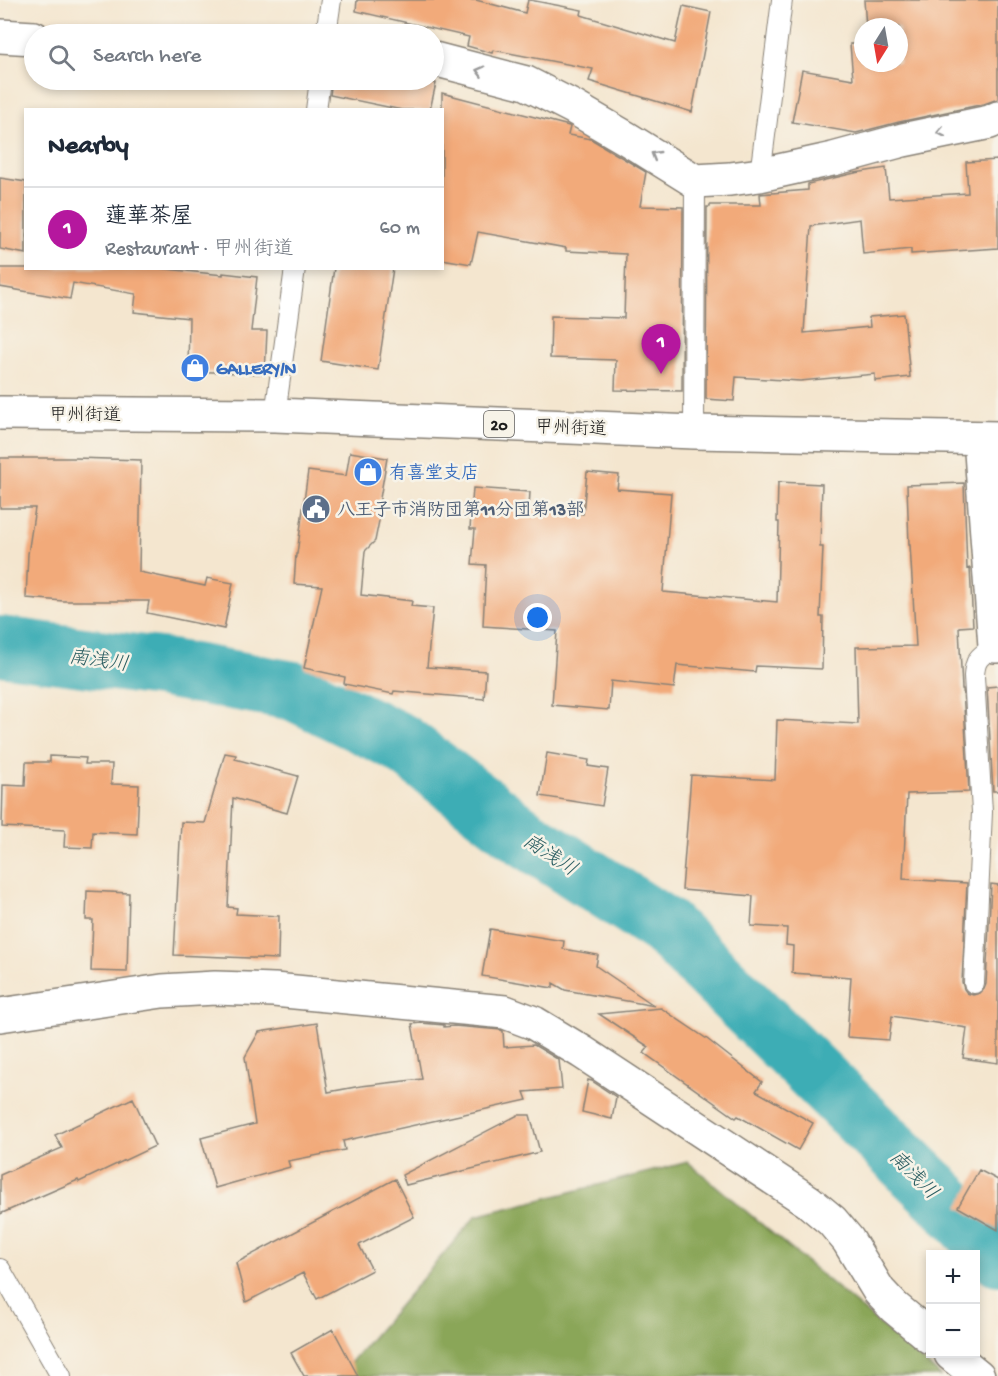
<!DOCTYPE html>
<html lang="en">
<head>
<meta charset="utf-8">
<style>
  body { margin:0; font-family:"Gochi Hand","Klee One",sans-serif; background:#f6f6f7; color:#1f2937 }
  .controls { position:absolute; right:18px; bottom:18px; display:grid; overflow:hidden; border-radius:0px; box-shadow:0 3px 9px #0003 }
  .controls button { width:54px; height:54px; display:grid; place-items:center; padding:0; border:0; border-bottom:2px solid #e0e1e3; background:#fff; color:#1f2937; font:30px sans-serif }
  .compass { position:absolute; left:854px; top:18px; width:54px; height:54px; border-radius:50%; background:#fff; box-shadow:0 3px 9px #0003; rotate:191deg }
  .you { position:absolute; left:538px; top:618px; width:21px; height:21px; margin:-15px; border:4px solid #fff; border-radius:50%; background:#1a73e8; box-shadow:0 0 0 9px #1a73e833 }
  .badge { display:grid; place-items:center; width:39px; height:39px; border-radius:50%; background:#b5179e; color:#fff; font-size:20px; font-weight:700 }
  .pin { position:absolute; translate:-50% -50px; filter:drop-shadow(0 2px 3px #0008) }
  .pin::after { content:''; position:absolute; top:32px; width:21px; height:18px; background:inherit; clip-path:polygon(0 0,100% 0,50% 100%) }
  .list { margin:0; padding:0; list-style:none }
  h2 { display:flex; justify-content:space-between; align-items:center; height:78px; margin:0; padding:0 24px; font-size:26px }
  h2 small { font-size:20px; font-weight:400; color:#747a83 }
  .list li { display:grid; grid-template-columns:39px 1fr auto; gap:18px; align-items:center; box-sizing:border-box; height:84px; padding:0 24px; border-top:2px solid #e0e1e3 }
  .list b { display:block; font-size:22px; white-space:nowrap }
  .list p { margin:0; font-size:20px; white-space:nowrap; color:#747a83 }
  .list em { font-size:20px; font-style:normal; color:#747a83 }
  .icon { flex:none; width:33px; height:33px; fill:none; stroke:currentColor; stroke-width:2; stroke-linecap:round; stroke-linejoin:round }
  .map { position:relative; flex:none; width:998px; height:1376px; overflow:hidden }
  .search { position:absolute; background:#fff; box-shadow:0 3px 9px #0003; left:24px; top:24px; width:420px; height:66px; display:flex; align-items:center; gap:15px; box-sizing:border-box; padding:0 21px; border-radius:33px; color:#747a83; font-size:22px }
  .panel { position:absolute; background:#fff; box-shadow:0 3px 9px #0003; left:24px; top:108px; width:420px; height:162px; border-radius:0px }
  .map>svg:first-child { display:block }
</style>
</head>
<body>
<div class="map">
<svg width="998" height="1376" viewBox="0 0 998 1376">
  <rect width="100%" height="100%" fill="#f7f3e8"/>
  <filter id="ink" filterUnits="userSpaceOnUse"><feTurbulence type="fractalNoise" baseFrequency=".0167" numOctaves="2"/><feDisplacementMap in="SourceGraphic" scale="12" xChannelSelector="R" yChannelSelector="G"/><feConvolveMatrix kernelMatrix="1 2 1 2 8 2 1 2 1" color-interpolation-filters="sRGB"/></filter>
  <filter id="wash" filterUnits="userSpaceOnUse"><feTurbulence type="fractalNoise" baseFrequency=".008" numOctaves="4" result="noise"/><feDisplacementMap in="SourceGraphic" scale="24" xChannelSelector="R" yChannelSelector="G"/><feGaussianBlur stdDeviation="1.35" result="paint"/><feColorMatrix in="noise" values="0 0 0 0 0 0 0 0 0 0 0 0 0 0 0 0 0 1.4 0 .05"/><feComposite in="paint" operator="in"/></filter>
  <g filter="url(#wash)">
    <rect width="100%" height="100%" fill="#f4e6cf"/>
    <path fill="#8aa659" stroke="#53613a" stroke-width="1.5" d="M688 1162 941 1376H339L476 1216Z"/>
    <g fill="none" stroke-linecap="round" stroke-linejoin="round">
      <path stroke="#3cadb5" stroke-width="60" d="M0 646 159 667 294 691 401 743 523 836 665 927 948 1204 998 1256"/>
    </g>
    <g id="blocks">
      <path fill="#f2aa7a" d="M357 0H476L525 13 528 0H530L582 10 581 15 675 43 683 6 711 12 692 112 589 81 593 69 493 50 492 53 467 46 469 37 356 11Z
        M864 0H998V99L984 104 899 122 856 133 792 122 802 70 853 79 850 44H863V63H899V27H866Z
        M332 80H417L436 83 430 110H402L330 95Z
        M442 93 569 126 570 127 568 135 591 139 646 172 640 206 683 207 682 391 615 390 616 360 550 358 551 316 624 318 626 254 566 251V248L478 232 471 264 442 259Z
        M998 160V248L911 254V249L863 254 860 219 811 226 804 333 870 327 869 317 904 314 910 377 875 381V374L800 381 736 377 734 401 706 399 707 207H710V205H761L760 194 808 190V184L855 173 886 168 889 198 968 193 966 162Z
        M0 178 26 182V254L0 249Z
        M0 268H157L223 275V273L257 277 251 331H267L265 374 188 371 189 318 134 312 136 294 73 283 70 299 0 287Z
        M334 268H393L378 370 321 361Z
        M350 452 387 458 378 510 381 511 375 541 365 551 361 595 412 601 411 606 433 608 427 667 486 671 484 699 394 691 393 694 344 684 345 677 304 668 322 586 294 584 296 554H297L308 471 346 476Z
        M0 458H75L141 460 139 572 205 586 207 578 233 583 224 629 147 613 149 601H64L26 598 28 554 35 508H0Z
        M587 472 619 475 617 489 671 493 663 592 777 602 779 522H777L778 482 822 484 820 547H823L820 617H823L822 669 756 666 755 672 677 665 674 688 611 681 609 710 552 705 557 631 483 626 486 565 472 564 475 529H470L473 488 530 492 529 508 583 514Z
        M964 483 967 569 970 568 973 626 959 627 962 689H963L969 792 907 794 903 879 967 883 962 982 964 989 967 993 973 995 980 993 984 989 986 984 991 884 998 885V1063L963 1058 967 1028 892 1016 889 1040 847 1037 851 977 792 973 793 946 786 945 787 928 751 926 753 896 682 890 691 775 775 780 777 720 858 724 856 647 916 646 910 545H909L907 485Z
        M998 686V791H993L987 687Z
        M225 753 236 755 235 759 298 776 287 813 233 798 228 907 237 908 236 914 279 916 278 959 174 955 181 822 205 823Z
        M547 753 589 760 588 766 608 769 602 806 540 796Z
        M50 756 86 758 85 764H112L111 784 139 785 137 834 93 832 92 848 64 847 65 830 2 827 3 785 25 786 26 762H50Z
        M87 891 129 893 127 972 91 971 93 920H86Z
        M490 929 564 941 563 949 598 955 596 966 655 1006 565 990 553 983V988L482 976Z
        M661 1008 707 1039 762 1082 756 1091 813 1123 798 1150 738 1116 736 1118 644 1053 649 1047 599 1014Z
        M317 1023 328 1092 361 1086 422 1079 412 1024 421 1023 444 1025V1027L454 1026 501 1030 503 1031 504 1047 534 1045 559 1060 562 1089 524 1092 527 1100 343 1141 345 1150 288 1161 290 1167 215 1188 201 1138 255 1124 245 1057 259 1032Z
        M588 1080 592 1081 616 1097 612 1119 582 1112Z
        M133 1098 155 1146 79 1182 78 1180 0 1214V1175L62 1148 55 1135Z
        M518 1115H530L540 1152 406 1185 402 1175Z
        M979 1170 998 1180V1230L958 1207Z
        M395 1179 414 1217 359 1245 372 1270 317 1299 303 1273 246 1302 236 1263Z
        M333 1329 358 1376H304L291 1353Z"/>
    </g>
  </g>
  <g filter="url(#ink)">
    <use href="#blocks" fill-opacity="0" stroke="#888176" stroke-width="1.5"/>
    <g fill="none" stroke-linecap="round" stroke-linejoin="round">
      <g stroke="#888176" stroke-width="22">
        <path id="service" d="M326 34 331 0
          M316 110 320 80
          M760 175 782 0
          M275 415 295 268
          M694 432 695 181
          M974 983 982 812 974 676C975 657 981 656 995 646
          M0 1269 61 1376"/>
      </g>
      <g stroke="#888176" stroke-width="36">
        <path id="minor" d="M0 36 34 38
          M434 59 526 83 573 107 626 138 695 181 730 179 760 175 833 159 903 140 990 122 998 118
          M980 438 995 646H998
          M0 1015 162 991 215 988 274 990 505 1012 534 1023 582 1052 808 1201 832 1221 848 1240 879 1291 894 1307 930 1337
          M951 1354 978 1376"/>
      </g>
      <g stroke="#888176" stroke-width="36">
        <path id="trunk" d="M0 413 275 415 694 432 998 438"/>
      </g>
      <use href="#service" stroke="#fff" stroke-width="20"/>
      <use href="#minor" stroke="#fff" stroke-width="33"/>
      <use href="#trunk" stroke="#fff" stroke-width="33"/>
    </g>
    <defs><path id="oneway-chevron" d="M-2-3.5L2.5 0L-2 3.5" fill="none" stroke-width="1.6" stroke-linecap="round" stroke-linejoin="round" transform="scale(1.5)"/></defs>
    <g stroke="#999">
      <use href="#oneway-chevron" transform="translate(480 71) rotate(-165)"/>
      <use href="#oneway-chevron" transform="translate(941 132) rotate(169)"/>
      <use href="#oneway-chevron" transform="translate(655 155) rotate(-149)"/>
    </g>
  </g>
  <defs>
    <g id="shop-disc" transform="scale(1.5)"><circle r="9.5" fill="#3f7fe0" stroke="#f7f3e8"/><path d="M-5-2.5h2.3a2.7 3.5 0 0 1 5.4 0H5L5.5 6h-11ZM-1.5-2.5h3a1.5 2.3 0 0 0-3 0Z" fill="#fff"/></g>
    <g id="civic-disc" transform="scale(1.5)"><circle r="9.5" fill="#5c6f8a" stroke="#f7f3e8"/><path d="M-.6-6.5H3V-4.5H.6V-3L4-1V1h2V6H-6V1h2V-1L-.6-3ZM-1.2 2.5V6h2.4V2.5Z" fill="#fff"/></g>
  </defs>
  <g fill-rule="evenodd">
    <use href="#shop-disc" x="195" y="368"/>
    <use href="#shop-disc" x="368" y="472"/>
    <use href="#civic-disc" x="316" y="509"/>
  </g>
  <g text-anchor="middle" stroke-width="5" stroke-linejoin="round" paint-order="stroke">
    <rect fill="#f7f3e8" stroke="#5e5c59" stroke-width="1.5" x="484" y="411" width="30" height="26" rx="4.5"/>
    <g font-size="16" font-weight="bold" fill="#1c1c1c">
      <text x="499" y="430">20</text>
    </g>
    <g font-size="18" font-weight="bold" fill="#366cbe" stroke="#f7f3e8" text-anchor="start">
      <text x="216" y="374">GALLERY/N</text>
      <text x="389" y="478">有喜堂支店</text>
    </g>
    <g font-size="18" fill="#1c1c1c" stroke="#f7f3e8">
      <text x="85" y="420">甲州街道</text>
      <text transform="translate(571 427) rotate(2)" y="6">甲州街道</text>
    </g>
    <g font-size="18" font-weight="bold" fill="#4e5e75" stroke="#f7f3e8" text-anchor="start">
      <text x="337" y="515">八王子市消防団第11分団第13部</text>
    </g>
    <g font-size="20" font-style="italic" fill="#2a5d61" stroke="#f7f3e8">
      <text transform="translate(99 659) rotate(8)" y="7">南浅川</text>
      <text transform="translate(551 854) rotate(33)" y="7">南浅川</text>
      <text transform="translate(915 1174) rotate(45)" y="7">南浅川</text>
    </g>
  </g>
</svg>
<div class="controls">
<button>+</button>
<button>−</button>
</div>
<svg class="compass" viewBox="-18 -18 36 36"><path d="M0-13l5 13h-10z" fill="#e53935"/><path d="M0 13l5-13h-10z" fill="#747a83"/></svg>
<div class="you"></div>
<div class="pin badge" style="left:661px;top:374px">1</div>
<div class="search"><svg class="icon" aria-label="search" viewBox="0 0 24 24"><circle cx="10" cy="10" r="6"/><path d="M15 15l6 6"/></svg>Search here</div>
<section class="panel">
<h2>Nearby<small></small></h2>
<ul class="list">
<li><span class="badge">1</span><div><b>蓮華茶屋</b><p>Restaurant · 甲州街道</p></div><em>60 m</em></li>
</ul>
</section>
</div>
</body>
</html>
